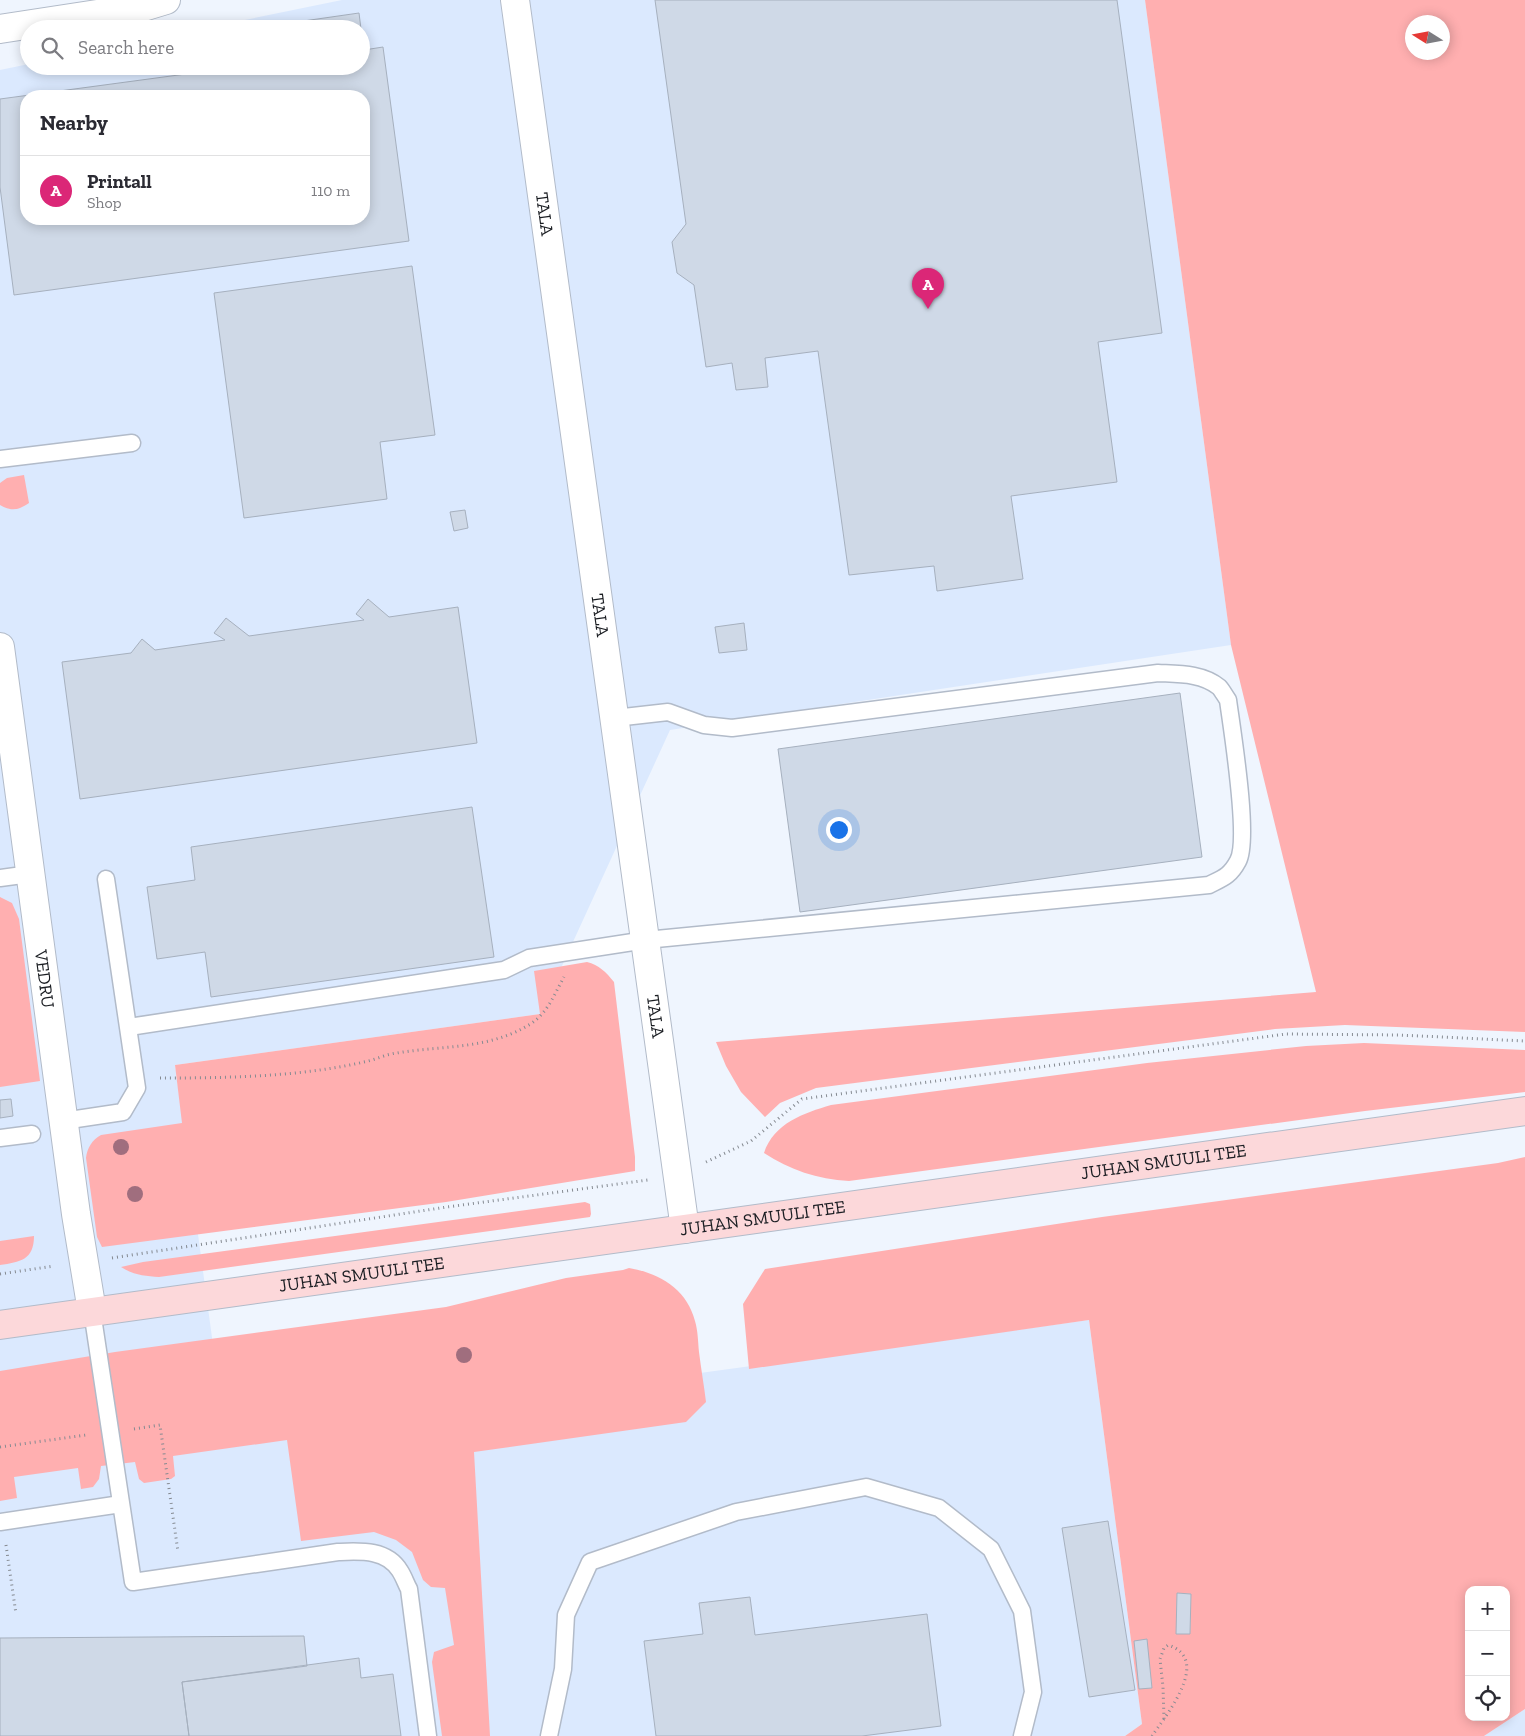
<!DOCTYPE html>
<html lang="en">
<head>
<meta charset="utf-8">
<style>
  body { margin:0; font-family:"Zilla Slab",serif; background:#f2f2f3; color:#2b2b33 }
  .controls { position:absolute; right:15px; bottom:15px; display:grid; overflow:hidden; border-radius:10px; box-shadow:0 2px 12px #0003 }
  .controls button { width:45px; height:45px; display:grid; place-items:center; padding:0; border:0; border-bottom:1px solid #e1e1e2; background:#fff; color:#2b2b33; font:25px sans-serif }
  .compass { position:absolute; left:1405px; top:15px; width:45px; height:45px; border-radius:50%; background:#fff; box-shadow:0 2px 12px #0003; rotate:281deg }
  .you { position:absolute; left:838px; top:829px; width:18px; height:18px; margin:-12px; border:4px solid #fff; border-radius:50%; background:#1a73e8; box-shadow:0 0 0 8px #1a73e833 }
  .badge { display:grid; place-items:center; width:32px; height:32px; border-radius:50%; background:#db2777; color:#fff; font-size:16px; font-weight:700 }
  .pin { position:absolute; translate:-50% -41px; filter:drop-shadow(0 1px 2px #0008) }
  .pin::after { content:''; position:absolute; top:26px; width:18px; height:15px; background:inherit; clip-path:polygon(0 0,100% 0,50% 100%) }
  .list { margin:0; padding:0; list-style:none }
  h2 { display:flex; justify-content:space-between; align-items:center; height:65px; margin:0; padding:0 20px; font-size:21px }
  h2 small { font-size:16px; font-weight:400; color:#7c7c81 }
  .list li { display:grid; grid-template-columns:32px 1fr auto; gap:15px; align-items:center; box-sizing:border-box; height:70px; padding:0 20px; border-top:1px solid #e1e1e2 }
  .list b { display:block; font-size:19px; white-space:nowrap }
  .list p { margin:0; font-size:16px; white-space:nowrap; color:#7c7c81 }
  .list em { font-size:16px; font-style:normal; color:#7c7c81 }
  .icon { flex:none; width:28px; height:28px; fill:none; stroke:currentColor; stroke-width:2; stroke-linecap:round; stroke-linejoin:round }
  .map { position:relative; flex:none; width:1525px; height:1736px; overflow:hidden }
  .search { position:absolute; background:#fff; box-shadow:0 2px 12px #0003; left:20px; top:20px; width:350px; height:55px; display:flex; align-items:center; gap:12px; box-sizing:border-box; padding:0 18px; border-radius:28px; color:#7c7c81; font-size:19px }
  .panel { position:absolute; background:#fff; box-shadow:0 2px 12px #0003; left:20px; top:90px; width:350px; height:135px; border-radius:20px }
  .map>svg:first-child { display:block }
</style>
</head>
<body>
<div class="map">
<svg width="1525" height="1736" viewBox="0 0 1525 1736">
  <rect width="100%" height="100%" fill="#eff5fe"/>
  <path fill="#dbe9fe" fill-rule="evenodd" d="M342 0H1145L1231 645 670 730 540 1014 175 1065 227 1448 465 1405 1089 1320 1142 1724 1125 1736H0V70L29 64V66H361V29H201ZM26 96H364V219H26Z
    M1525 1709V1736H1484Z"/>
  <path fill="#ffafb0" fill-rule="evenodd" d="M1145 0H1525V1032L1345 1025 1275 1029 816 1088 780 1103 765 1117 741 1092 726 1066 716 1042 1316 992 1231 645ZM1412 22H1442V52H1412Z
    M24 475 29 503C18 510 12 512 0 505V483L7 478Z
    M0 897 12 903 19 919 40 1081 0 1087Z
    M587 962C599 965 606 972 614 982L635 1157V1171L446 1202 102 1247 97 1237 86 1158C87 1148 92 1140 101 1135L182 1123 175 1065 540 1014 534 971Z
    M1364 1043 1525 1050V1092L1365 1111 849 1181C817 1179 790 1170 764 1153 774 1123 804 1113 831 1105L1147 1063 1306 1046Z
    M1525 1157V1709L1484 1736H1125L1142 1724 1089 1320 749 1369 743 1304 765 1269 1102 1217 1498 1163ZM1469 1590H1506V1717H1469ZM1177 1593 1191 1594 1190 1634Z
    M585 1202 590 1204 591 1214 590 1217 159 1277C145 1276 133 1275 121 1267L143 1262Z
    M34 1236C34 1260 20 1262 0 1265V1241Z
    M629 1268C659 1273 687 1289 695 1321 698 1331 698 1342 699 1352 701 1369 704 1385 706 1402L686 1422 474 1452 490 1736H442L432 1662 434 1652 454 1645 445 1588 431 1587 423 1580 412 1552 396 1540 374 1532 301 1541 287 1440 173 1456 175 1476 171 1479 144 1483 139 1479 135 1462 101 1466 99 1479 93 1487 81 1489 78 1468 14 1477 17 1498 0 1501V1371L115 1352 446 1307 566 1278 623 1270Z"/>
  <path fill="#cfd9e7" stroke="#a6b0be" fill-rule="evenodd" d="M655 0H1117L1162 333 1098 342 1117 482 1011 496 1023 579 937 591 934 566 849 575 818 351 765 358 768 387 736 390 732 363 706 367 694 285 677 273 672 242 686 224Z
    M359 13 361 29H248Z
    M361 30 364 50 383 47 409 241 14 295 0 187V99L223 69V66H361ZM26 96H364V219H26Z
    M412 266 435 435 380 442 387 499 244 518 214 293Z
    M465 510 468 528 454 531 450 512Z
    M368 599 389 617 458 607 477 743 80 799 62 662 131 653 142 639 155 650 225 640 214 633 226 618 249 636 364 620 356 614Z
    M744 623 747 650 719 653 715 627Z
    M1180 693 1202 857 800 912 778 749Z
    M472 807 494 957 211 997 205 952 157 959 147 887 195 880 191 847Z
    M11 1099 13 1116 0 1118V1100Z
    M1108 1521 1135 1690 1089 1697 1062 1528Z
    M1177 1593 1191 1594 1190 1634H1176Z
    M750 1597 755 1635 927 1614 941 1726 862 1736H656L644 1641 703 1634 699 1603Z
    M304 1636 307 1666 182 1682 189 1736H0V1638Z
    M1147 1639 1152 1688 1139 1689 1134 1641Z
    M359 1658 361 1678 393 1674 401 1736H189L182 1682Z"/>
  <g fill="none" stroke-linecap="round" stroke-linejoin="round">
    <g stroke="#b2bbc9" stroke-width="19">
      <path id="service" d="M0 459 132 443
        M0 878 30 874
        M129 1027 504 970 529 958 646 940 1209 885C1223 878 1230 876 1238 861 1250 839 1232 730 1228 700 1225 696 1222 690 1219 687 1202 673 1178 674 1158 673L732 728 704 725 668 712 615 718
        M63 1121 123 1112 137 1088 106 879
        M0 1138 32 1134
        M92 1311 133 1582 338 1552C360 1551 387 1549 400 1571 404 1577 406 1584 409 1589L428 1736
        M0 1522 121 1504
        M549 1736 563 1669 566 1615 590 1562 736 1512 866 1487 939 1508 991 1549 1022 1611 1033 1692 1022 1736"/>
    </g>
    <g stroke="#b2bbc9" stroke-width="30">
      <g id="minor">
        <path id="s1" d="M515 0 685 1229"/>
        <path d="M0 29 143 7 166 0"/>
        <path id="s2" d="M0 647 76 1214 92 1311"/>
      </g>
    </g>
    <g stroke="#b2bbc9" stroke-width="30">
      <g id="secondary">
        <path id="s3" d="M0 1325 1525 1111"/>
      </g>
    </g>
    <path stroke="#858a91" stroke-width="3" stroke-dasharray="1 4" stroke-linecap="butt" d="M160 1078C227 1078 298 1077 364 1062 375 1060 386 1054 397 1053 444 1045 490 1050 532 1023 548 1012 555 993 564 977
      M706 1162 751 1141 802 1099 1286 1034 1399 1035 1525 1041
      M112 1258 447 1207 648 1180
      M0 1274 54 1266
      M134 1429 160 1425 178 1552
      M0 1447 86 1435
      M6 1545 16 1614
      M1152 1736C1167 1714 1212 1659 1168 1645L1164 1648 1160 1659 1163 1687 1164 1719"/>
    <use href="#service" stroke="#fff" stroke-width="16"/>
    <use href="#minor" stroke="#fff" stroke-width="28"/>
    <use href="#secondary" stroke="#fcd8da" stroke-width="28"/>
  </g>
  <g fill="#a06e7e">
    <circle cx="121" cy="1147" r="8"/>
    <circle cx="135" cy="1194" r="8"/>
    <circle cx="464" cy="1355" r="8"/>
  </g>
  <g text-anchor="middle" stroke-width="4" stroke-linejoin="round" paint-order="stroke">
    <g font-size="18" fill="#1a1d22" stroke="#fff">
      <text dy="6" stroke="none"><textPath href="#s1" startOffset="216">TALA</textPath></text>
      <text dy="6" stroke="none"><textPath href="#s1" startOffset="621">TALA</textPath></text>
      <text dy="6" stroke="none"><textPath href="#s2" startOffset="335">VEDRU</textPath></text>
      <text dy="6" stroke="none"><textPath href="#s1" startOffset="1026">TALA</textPath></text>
      <text dy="6" stroke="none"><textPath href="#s3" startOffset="1175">JUHAN SMUULI TEE</textPath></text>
      <text dy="6" stroke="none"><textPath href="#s3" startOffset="770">JUHAN SMUULI TEE</textPath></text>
      <text dy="6" stroke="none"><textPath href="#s3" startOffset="365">JUHAN SMUULI TEE</textPath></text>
    </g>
  </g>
</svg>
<div class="controls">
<button>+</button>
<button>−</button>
<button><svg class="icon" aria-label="locate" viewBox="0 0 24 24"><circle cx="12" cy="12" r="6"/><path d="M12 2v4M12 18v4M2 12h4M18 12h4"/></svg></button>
</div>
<svg class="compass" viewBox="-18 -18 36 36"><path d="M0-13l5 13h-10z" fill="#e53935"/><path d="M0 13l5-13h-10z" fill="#7c7c81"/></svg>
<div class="you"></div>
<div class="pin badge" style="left:928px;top:309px">A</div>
<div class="search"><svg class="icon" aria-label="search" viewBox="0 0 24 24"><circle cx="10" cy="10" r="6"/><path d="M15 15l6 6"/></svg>Search here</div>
<section class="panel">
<h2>Nearby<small></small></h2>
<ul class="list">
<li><span class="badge">A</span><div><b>Printall</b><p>Shop</p></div><em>110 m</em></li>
</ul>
</section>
</div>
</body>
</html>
